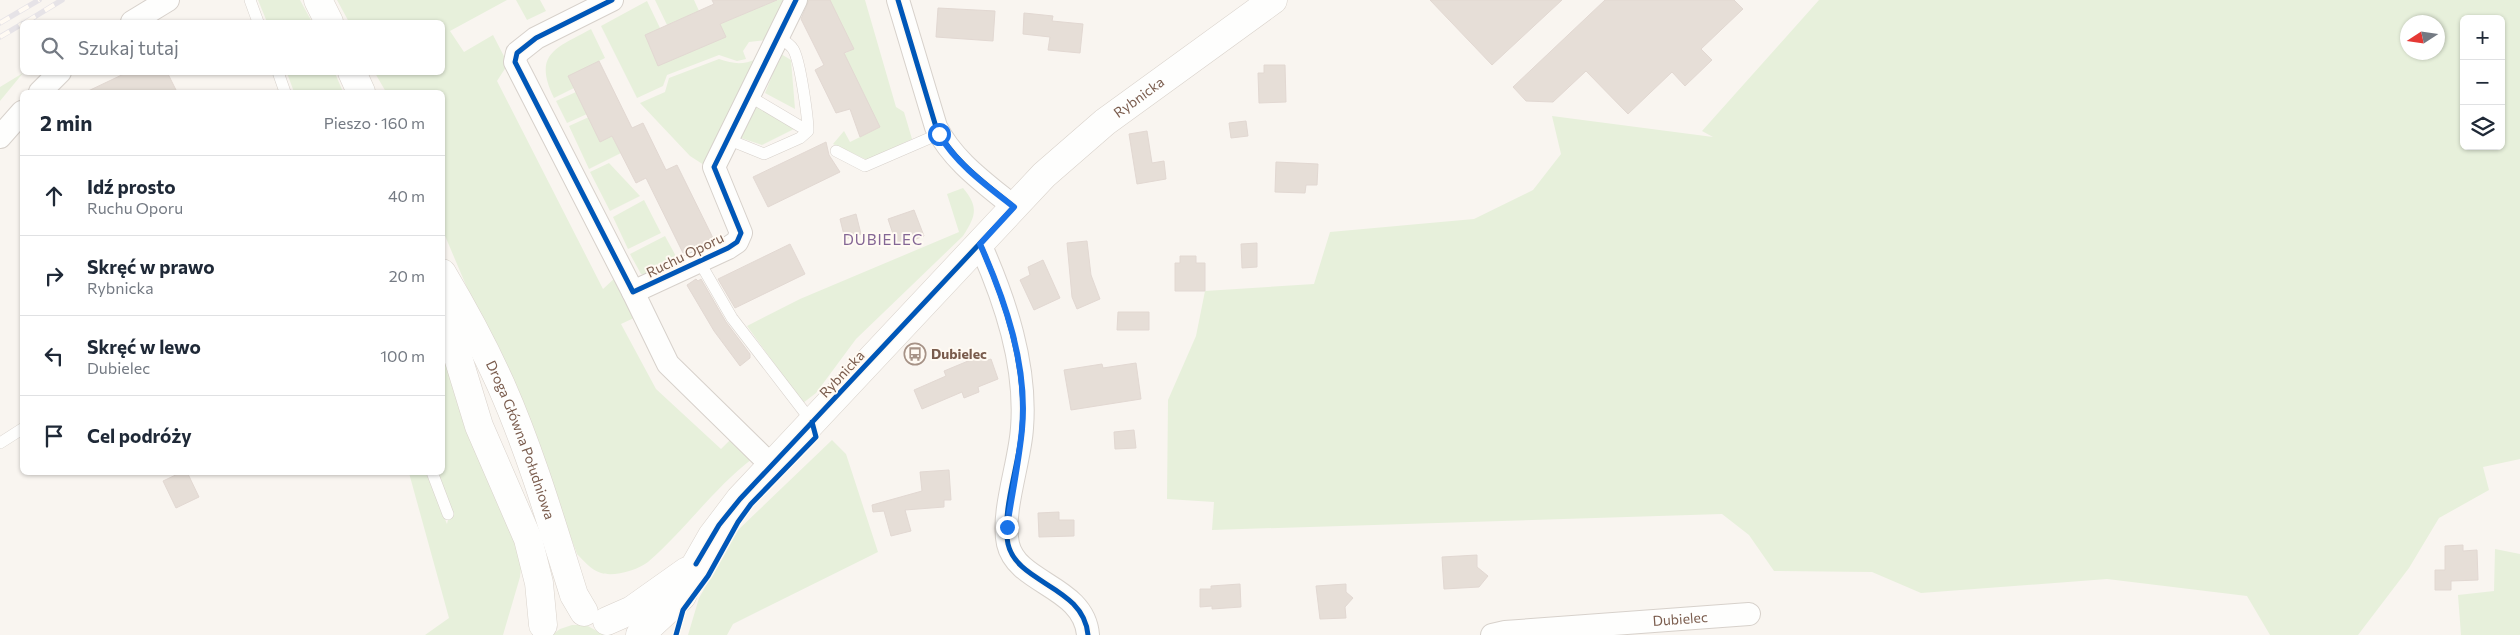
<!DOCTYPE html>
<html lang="pl">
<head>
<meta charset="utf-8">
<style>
  body { margin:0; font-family:Commissioner,sans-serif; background:#f6f6f7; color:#1f2937 }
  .controls { position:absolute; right:15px; top:15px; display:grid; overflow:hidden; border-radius:8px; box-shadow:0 1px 4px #0004 }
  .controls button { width:45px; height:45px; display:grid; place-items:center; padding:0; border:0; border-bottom:1px solid #e0e1e3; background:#fff; color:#1f2937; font:25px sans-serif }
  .compass { position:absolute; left:2400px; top:15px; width:45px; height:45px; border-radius:50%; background:#fff; box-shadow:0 1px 4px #0004; rotate:258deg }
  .stop { position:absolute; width:15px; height:15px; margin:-11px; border:4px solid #1a73e8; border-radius:50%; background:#fff }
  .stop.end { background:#1a73e8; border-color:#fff; box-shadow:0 1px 5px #0008 }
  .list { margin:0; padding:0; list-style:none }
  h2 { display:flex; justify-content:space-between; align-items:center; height:65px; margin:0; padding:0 20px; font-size:21px }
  h2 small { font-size:16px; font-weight:400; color:#747a83 }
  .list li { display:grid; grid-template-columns:32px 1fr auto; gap:15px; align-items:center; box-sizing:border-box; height:80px; padding:0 20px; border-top:1px solid #e0e1e3 }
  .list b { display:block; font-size:19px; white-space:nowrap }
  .list p { margin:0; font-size:16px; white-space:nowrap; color:#747a83 }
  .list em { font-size:16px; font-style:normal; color:#747a83 }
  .icon { flex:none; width:28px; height:28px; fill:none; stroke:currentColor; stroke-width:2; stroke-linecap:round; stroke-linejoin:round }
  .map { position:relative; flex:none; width:2520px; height:635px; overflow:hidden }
  .search { position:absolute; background:#fff; box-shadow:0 1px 4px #0004; left:20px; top:20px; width:425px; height:55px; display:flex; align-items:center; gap:12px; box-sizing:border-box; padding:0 18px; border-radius:8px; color:#747a83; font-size:19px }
  .panel { position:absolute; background:#fff; box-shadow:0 1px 4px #0004; left:20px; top:90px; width:425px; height:385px; border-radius:8px }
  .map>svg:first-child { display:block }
</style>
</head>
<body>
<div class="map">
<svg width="2520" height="635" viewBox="0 0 2520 635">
  <rect width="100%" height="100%" fill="#f9f5f0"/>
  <path fill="#e7f0db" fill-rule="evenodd" d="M258 0H300L312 22H267Z
    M337 0H507L450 31 464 52 493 35 508 64 497 81 603 289 616 277 636 317 621 324 656 389 721 449 732 438 752 459C713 489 685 530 648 562 638 570 614 577 601 573 591 570 584 561 577 554L510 374 468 290 443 231 442 92H386L375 73 442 72V22H349Z
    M516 0H540L546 11 527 20Z
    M655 0H694L699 11 667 25Z
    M777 0H787L767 40 749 42 743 51 746 59 737 61 719 55 667 75 663 86 637 98 601 26 647 1 660 28 725 36 720 24Z
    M804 0H865L896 107 904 112 912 139 867 160 833 144 844 131 850 142 880 127 844 54 853 49 809 14Z
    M1819 0H2520V459L2483 467 2489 490 2439 518 2409 568 2358 635H2270L2247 596 2107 579 1921 593 1872 572 1774 571 1749 535 1722 514 1212 530 1214 502 1167 499 1168 400 1196 336 1205 291 1314 284 1330 232 1474 219 1533 190 1561 154 1552 116 1713 137 1702 131ZM2464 19H2501V146H2464ZM2408 22H2438V52H2408Z
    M591 29 605 58 599 61 574 88 554 98C532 53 557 48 591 29Z
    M781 54 791 60 795 109 765 93Z
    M719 59C734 64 742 65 757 59L704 165 690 156 640 103 665 92 669 78Z
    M23 73 0 101V87Z
    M287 73H335L343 92H294Z
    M576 92 587 114 567 123 556 101Z
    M756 105 796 128 762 145 741 138Z
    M589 117 601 141 612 136 621 153 589 169 569 126Z
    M609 163 640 196 610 211 590 172Z
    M963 188C979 207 976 216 963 236L856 339 816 393 803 403 747 326 800 299 959 232 947 194Z
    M644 200 661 233 628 249 613 217Z
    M665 236 678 260 647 275 641 274 630 254Z
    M443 339 523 548 520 577 503 635H425L449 618 409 473H426L447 524 451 507 438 473 442 472Z
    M832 440 846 454 878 552 733 624 727 635H688L699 598 737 531Z
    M2495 549 2520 554V635H2461L2458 595 2494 591Z
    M572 625H586L604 635H552L560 629Z"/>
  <path fill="#e6ded7" stroke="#e2d8d2" d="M712 0H777L720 24 726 37 658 66 645 35 714 4Z
    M809 0H830L854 49 844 53 880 127 860 137 850 109 836 113 815 70 824 65 801 19Z
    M1430 0H1562L1492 65Z
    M1605 0H1734L1743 9 1701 49 1712 60 1685 86 1672 72 1628 114 1586 71 1553 102 1526 101 1513 87Z
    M938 8 995 11 993 41 936 37Z
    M1024 13 1053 16 1052 21 1083 24 1080 53 1048 50 1050 37 1023 34Z
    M599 61 632 128 643 123 666 170 677 165 713 238 683 253 646 178 636 183 612 136 600 142 568 76Z
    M1264 65H1285L1286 102 1259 103 1258 73H1264Z
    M128 72H167L177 92H86Z
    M1246 121 1248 136 1231 138 1229 123Z
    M1147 131 1152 163 1164 161 1166 179 1137 184 1129 134Z
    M826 142 829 155 840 172 768 207 753 177Z
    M1276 162 1318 164 1317 185H1306L1305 193 1275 192Z
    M914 210 924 236 897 246 888 219Z
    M856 214 861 234 845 239 840 219Z
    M1087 241 1091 275 1100 299 1077 309 1072 297 1067 243Z
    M1257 243V267L1242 268 1241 244Z
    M790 244 805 274 735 308 718 279Z
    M1180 256H1196V263H1205V291H1175V263H1180Z
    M1043 260 1060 298 1034 310 1020 280 1030 275 1028 267Z
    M696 279 698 281 701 279 726 322 750 354V358L740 366 714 331 688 287 687 285Z
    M1118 312H1149V330H1117Z
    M985 354 988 360 991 359 998 379 978 387 979 392 964 398 962 392 922 409 914 390 946 376 944 371Z
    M1136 363 1141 399 1071 410 1064 370 1102 364 1103 368Z
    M1134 430 1136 448 1115 449 1114 432Z
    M949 470 951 500H944V507L905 510 911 531 891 536 884 511 873 512 872 505 922 491 920 472Z
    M182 472H187L199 497 176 508 163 481Z
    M1059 512V520H1074V536L1039 537 1038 513Z
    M2463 545V551L2477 550 2478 580 2451 581V590H2435V570H2445V546Z
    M1477 555V567L1488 576 1479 587 1444 589 1442 557Z
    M1240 584 1241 607 1212 609V606L1200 607V589H1211V586Z
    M1346 584V592L1353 598 1345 607 1346 618 1320 619 1316 586Z"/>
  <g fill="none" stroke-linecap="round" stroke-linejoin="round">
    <g stroke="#d7d1cb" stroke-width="12">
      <path id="lane" d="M250 0 258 22
        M278 72 285 92
        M749 96 808 131
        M727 139 764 154 800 138 808 131C808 118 800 59 793 49 790 44 783 40 778 37
        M836 151 865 166 939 134
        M699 261 732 318 812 422
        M0 443 22 429
        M432 472 448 514"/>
    </g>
    <g stroke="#d7d1cb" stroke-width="24">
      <g id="street">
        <path d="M612 0 536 38 517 53 515 62 633 292 728 248 737 242 741 233 714 167 796 0"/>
        <path d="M898 0 936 127C953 161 985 183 1014 207"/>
        <path d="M132 22 168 0"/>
        <path d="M40 92 60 72"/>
        <path d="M0 137 22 112"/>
        <path d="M980 244C1005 300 1027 365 1022 428 1020 462 1001 512 1008 544 1017 584 1084 586 1088 635"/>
        <path d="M633 292 668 364 771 465"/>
        <path id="s1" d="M1492 635 1505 632 1749 614"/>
      </g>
    </g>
    <g stroke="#d9d2cb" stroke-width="29">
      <g id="secondary">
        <path d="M318 0 329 22"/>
        <path d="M352 72 361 92"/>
        <path id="s2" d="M442 273C464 310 484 347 501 385 531 453 552 525 574 595L584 612"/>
        <path d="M442 305 479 426 528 539 539 583 543 625"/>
        <path d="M607 621 632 610 687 571"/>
        <path id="s3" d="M640 635 682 596 696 564 712 536 740 499 1044 175 1105 122 1273 0"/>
      </g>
    </g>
    <use href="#lane" stroke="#fefefd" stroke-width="11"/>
    <use href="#street" stroke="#fefefd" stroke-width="22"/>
    <use href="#secondary" stroke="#fefefd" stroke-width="28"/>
    <g stroke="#e6e3e7" stroke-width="5.5">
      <path id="rail" d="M26 22 62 0
        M0 23 39 0
        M0 37 22 24"/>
    </g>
    <use href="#rail" stroke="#fffaf3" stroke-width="4" stroke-dasharray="11" stroke-linecap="butt"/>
    <g stroke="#fffaf3" stroke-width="8">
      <path id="cycleway" d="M612 0 536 38 517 53 515 62 633 292 728 248 737 242 741 233 714 167 796 0
        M980 244C1005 300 1027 365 1022 428 1020 462 1001 512 1008 544 1017 584 1084 586 1088 635
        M696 564 719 525 740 499 1014 207C985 183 953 161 936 127L898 0
        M676 635 683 610 708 576 738 522 751 504 816 437 812 422"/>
    </g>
    <use href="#cycleway" stroke="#0057b8" stroke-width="5"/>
  </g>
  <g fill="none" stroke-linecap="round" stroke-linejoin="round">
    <path stroke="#1a73e8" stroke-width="6" d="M939 134C956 164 987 186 1014 207L980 244C1005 300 1028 366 1022 429 1019 461 1012 494 1007 527"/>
  </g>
  <defs>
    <g id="bus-ring" transform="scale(1.125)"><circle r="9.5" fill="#fffaf3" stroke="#a69286" stroke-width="1.5"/><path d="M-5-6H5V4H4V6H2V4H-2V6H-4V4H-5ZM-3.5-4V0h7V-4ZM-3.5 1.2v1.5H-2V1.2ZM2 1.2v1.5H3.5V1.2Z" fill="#a69286"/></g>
  </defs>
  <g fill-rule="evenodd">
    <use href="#bus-ring" x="915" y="354"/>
  </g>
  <g text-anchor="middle" stroke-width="4" stroke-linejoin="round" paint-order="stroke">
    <g font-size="14" fill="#7a5c4d" stroke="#fffaf3">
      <text dy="5" stroke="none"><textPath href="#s3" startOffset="738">Rybnicka</textPath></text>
      <text transform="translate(685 255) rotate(-26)" y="5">Ruchu Oporu</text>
      <text transform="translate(842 374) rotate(-47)" y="5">Rybnicka</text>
      <text dy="5" stroke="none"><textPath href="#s2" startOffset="185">Droga Główna Południowa</textPath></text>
      <text dy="5" stroke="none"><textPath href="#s1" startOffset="189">Dubielec</textPath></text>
    </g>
    <g font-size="14" font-weight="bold" fill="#7a5c4d" stroke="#fffaf3" text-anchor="start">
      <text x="931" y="359">Dubielec</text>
    </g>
    <g font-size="15" letter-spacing="1" fill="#846695" stroke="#fffaf3">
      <text x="883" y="245">DUBIELEC</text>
    </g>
  </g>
</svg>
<div class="controls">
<button>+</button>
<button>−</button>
<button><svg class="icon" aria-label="layers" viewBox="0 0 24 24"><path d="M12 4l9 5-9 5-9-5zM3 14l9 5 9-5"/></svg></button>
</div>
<svg class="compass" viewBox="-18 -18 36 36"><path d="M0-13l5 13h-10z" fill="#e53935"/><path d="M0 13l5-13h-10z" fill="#747a83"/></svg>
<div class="stop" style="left:939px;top:134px"></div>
<div class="stop end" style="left:1007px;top:527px"></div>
<div class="search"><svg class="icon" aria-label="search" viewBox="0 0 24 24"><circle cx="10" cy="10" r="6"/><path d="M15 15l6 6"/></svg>Szukaj tutaj</div>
<section class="panel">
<h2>2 min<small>Pieszo · 160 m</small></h2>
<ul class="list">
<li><svg class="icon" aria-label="ahead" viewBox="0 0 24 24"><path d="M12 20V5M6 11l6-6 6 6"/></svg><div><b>Idź prosto</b><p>Ruchu Oporu</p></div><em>40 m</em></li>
<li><svg class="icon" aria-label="right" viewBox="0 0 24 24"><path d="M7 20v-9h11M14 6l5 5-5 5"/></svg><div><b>Skręć w prawo</b><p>Rybnicka</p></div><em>20 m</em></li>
<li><svg class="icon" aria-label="left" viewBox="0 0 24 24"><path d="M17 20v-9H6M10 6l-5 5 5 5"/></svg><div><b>Skręć w lewo</b><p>Dubielec</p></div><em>100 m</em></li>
<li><svg class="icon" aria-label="arrive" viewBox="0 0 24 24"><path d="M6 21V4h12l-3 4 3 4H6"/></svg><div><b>Cel podróży</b></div></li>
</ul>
</section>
</div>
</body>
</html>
